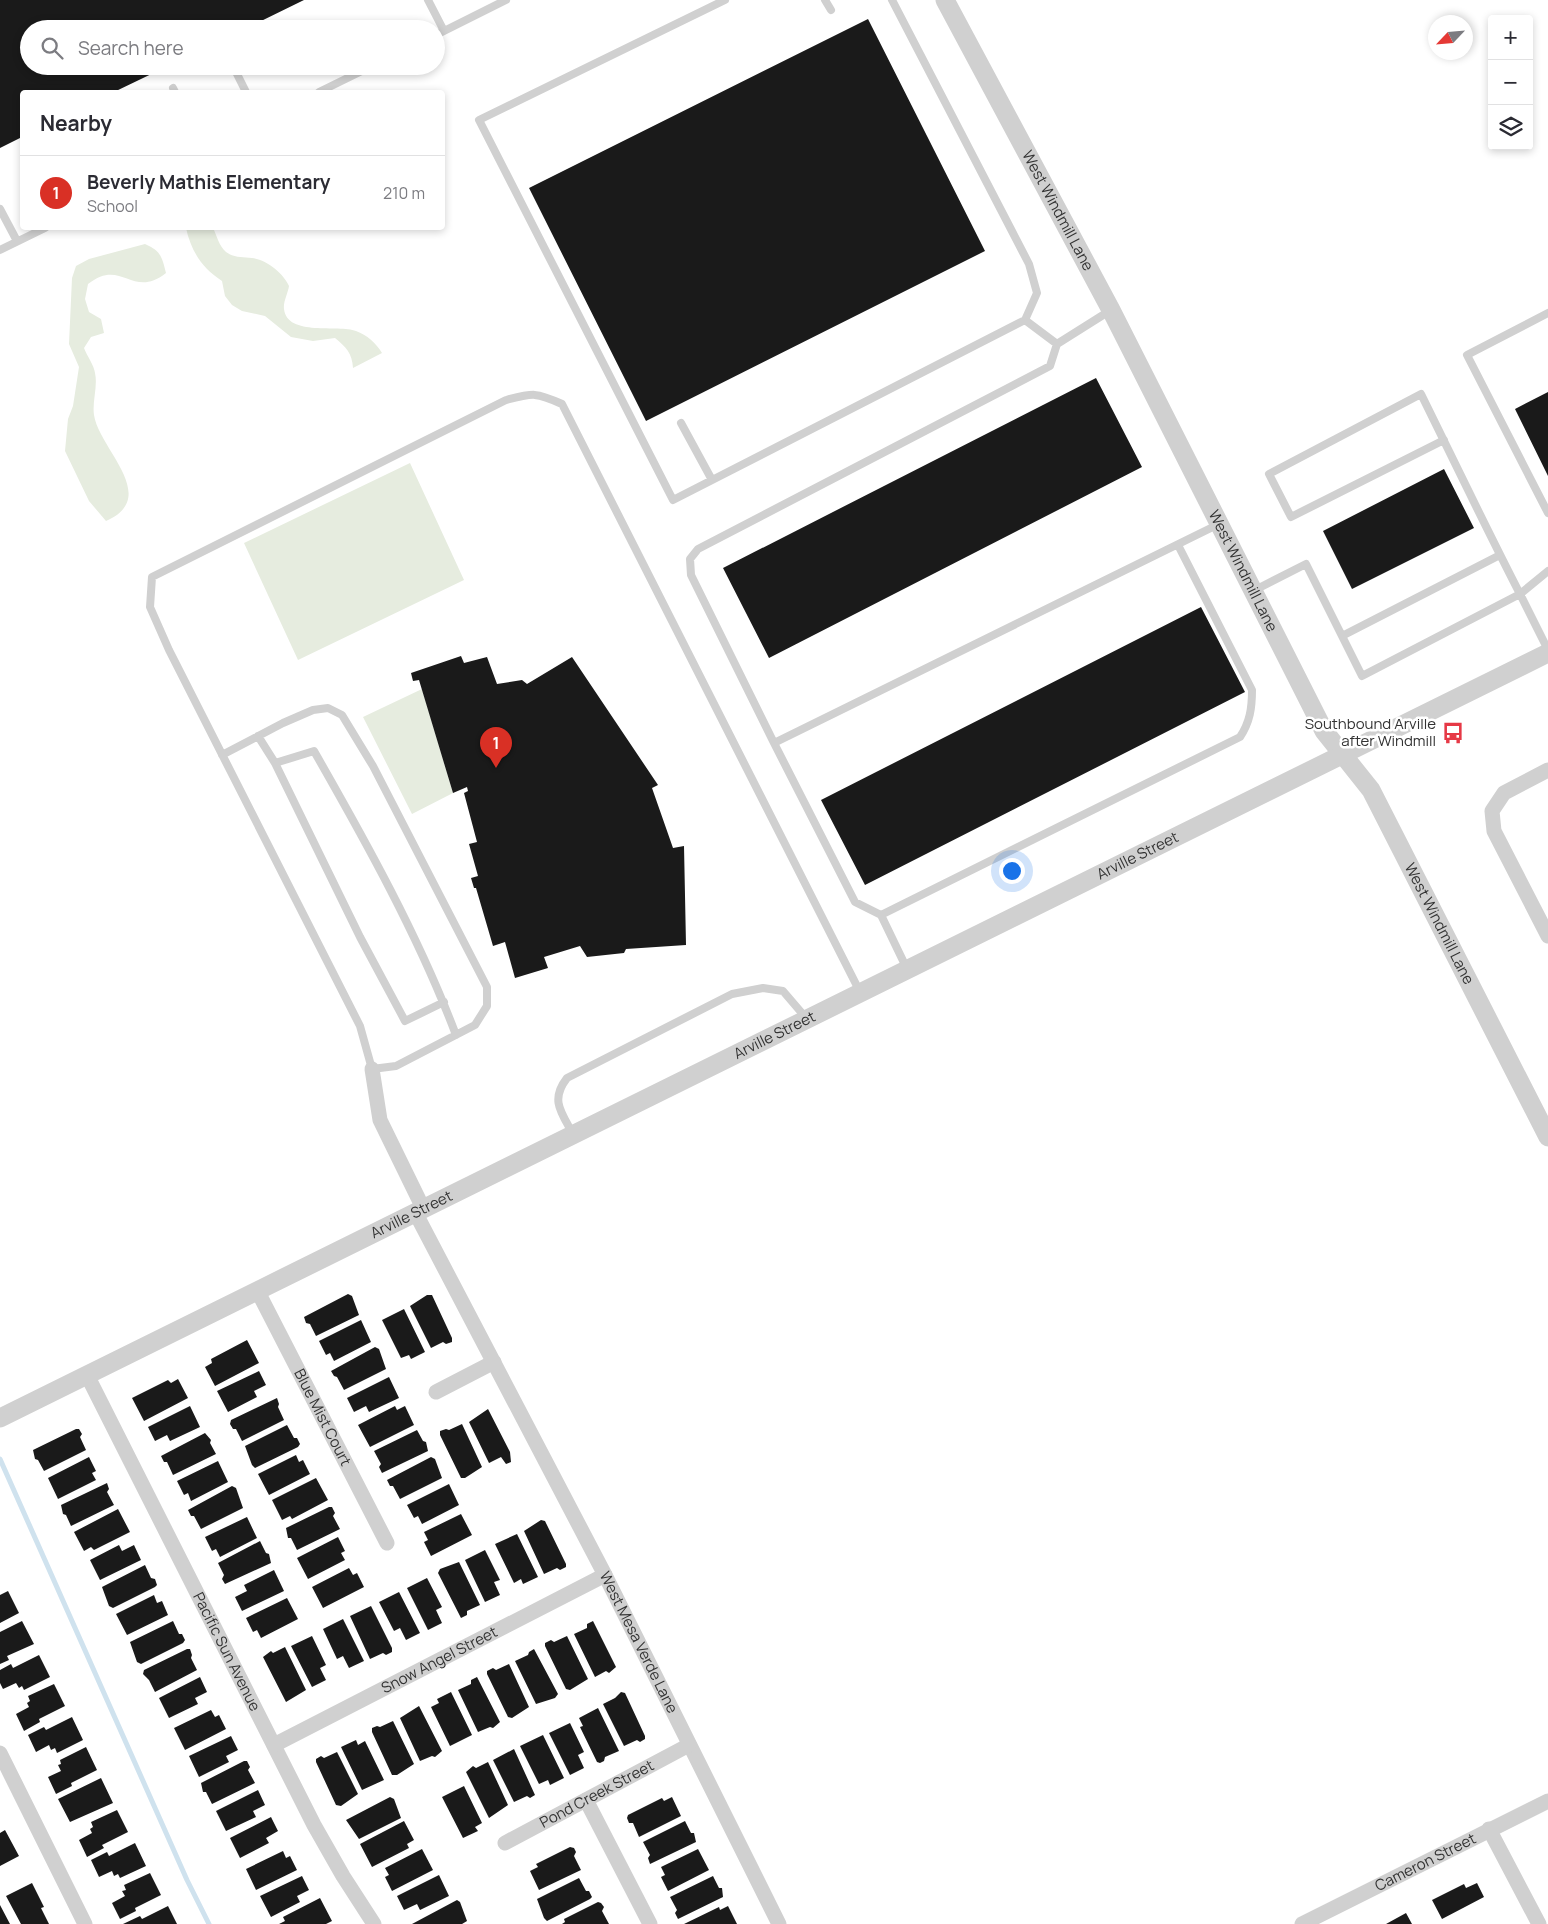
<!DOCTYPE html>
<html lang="en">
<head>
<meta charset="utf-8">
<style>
  body { margin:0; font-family:Manrope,sans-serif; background:#f2f2f3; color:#2b2b33 }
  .controls { position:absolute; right:15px; top:15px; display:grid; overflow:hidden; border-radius:5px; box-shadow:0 2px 8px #0003 }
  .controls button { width:45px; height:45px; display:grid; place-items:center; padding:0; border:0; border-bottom:1px solid #e1e1e2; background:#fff; color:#2b2b33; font:25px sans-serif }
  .compass { position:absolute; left:1428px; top:15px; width:45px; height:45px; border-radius:50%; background:#fff; box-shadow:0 2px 8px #0003; rotate:244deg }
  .you { position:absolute; left:1011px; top:870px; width:18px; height:18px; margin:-12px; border:4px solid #fff; border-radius:50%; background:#1a73e8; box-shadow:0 0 0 8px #1a73e833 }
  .badge { display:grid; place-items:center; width:32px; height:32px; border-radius:50%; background:#d93025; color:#fff; font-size:16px; font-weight:700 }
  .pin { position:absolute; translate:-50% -41px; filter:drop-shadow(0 1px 2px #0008) }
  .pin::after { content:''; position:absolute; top:26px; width:18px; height:15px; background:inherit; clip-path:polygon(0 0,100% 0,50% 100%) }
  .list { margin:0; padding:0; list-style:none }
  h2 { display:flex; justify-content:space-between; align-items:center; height:65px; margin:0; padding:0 20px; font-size:21px }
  h2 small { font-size:16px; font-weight:400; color:#7c7c81 }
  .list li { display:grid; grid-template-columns:32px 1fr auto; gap:15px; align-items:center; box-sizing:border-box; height:75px; padding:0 20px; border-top:1px solid #e1e1e2 }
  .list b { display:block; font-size:19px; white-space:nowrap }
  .list p { margin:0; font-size:16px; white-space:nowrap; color:#7c7c81 }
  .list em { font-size:16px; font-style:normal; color:#7c7c81 }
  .icon { flex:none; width:28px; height:28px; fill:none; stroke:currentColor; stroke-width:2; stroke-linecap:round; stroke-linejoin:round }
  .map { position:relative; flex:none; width:1548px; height:1924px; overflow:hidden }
  .search { position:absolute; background:#fff; box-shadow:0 2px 8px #0003; left:20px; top:20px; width:425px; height:55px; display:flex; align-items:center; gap:12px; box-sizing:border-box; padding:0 18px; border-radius:28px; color:#7c7c81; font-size:19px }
  .panel { position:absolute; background:#fff; box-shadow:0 2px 8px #0003; left:20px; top:90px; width:425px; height:140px; border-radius:5px }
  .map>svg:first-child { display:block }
</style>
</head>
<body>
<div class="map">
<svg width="1548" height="1924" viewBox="0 0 1548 1924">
  <rect width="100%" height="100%" fill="#fff"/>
  <path fill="#e6ecdf" d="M186 228H213C217 236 219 246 226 252 234 258 243 257 252 258 267 260 283 273 289 286 288 293 283 302 284 309 287 337 339 324 356 331 367 335 376 343 382 353L353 368C352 353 346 347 335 338L313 341 291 337 265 316 242 311 232 305 225 296 222 281C202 268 191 251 186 228Z
    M145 244C161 251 162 257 166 273 132 300 122 257 88 284L85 299 89 312 101 319 104 333 91 337 84 348C87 356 94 365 95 373 98 386 92 402 94 415 99 449 161 497 106 521L89 501 65 451 68 419 73 406 79 367 69 344 72 278 76 266 89 259Z
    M410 463 464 580 298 660 244 543Z
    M422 689 453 793 412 814 363 717Z"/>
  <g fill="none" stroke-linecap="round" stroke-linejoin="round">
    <path stroke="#cfe2ee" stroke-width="5" d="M0 1459 187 1880 209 1924"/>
  </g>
  <path fill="#1a1a1a" d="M0 0H304L245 29H29V66H168L114 92H22V137L0 148Z
    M868 19 985 251 646 421 529 188Z
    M1096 378 1142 467 769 658 723 568Z
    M1548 392V476L1515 409Z
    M1444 469 1474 528 1352 589 1323 531Z
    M1201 607 1245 692 865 885 821 800Z
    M461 656 464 663 487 657 497 684 522 680 527 684 572 657 658 785 652 788 673 848 684 846 686 945 626 949 624 953 587 957 580 946 544 957 548 968 515 978 505 942 493 946 476 888H474L471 878 478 876 469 844 477 842 464 793 468 791 467 787 453 793 419 680 413 681 411 673Z
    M348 1294 352 1296 359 1315 316 1336 310 1324 306 1323 304 1317Z
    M427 1295H432L452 1338V1342L446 1344 443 1342 431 1348 410 1306Z
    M404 1309 425 1352 411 1359 409 1355 401 1358 382 1320Z
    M361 1320 371 1342 334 1361 330 1353 326 1355 319 1341Z
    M247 1340 259 1363 215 1386 205 1367 212 1363 211 1359Z
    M375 1347 379 1349 386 1369 344 1390 337 1377 334 1376 331 1371Z
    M259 1371 266 1385 254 1391 257 1397 228 1412 217 1391Z
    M389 1377 399 1398 369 1412 366 1406 354 1412 347 1398Z
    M178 1379 188 1398 144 1421 132 1398 168 1380 171 1383Z
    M277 1398 279 1404 278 1407 284 1420 242 1441 236 1429H233L230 1424 231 1420Z
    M190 1406 200 1427 170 1441 167 1435 155 1441 148 1427Z
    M395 1406 397 1410 405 1406 414 1425 370 1447 358 1425Z
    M488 1409 510 1452 511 1462 506 1464 501 1457 489 1463 469 1422Z
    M462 1424 482 1467 465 1478H461L440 1435V1431L446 1429 449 1430Z
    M287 1425 294 1438H297L300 1444 298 1447 255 1468 252 1465 245 1446Z
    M76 1429H79L82 1434 80 1437 86 1450 44 1471 38 1460 35 1459 33 1450Z
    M417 1430 423 1441 426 1442 428 1451 382 1473 379 1467 381 1464 374 1451Z
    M205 1433 211 1440 210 1443 216 1454 173 1475 167 1462H164L161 1456Z
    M296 1455 299 1462 303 1460 310 1474 269 1495 258 1474Z
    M89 1457 96 1471 92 1473 96 1480 58 1499 48 1478Z
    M431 1457 435 1459 442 1478 400 1499 393 1486H390L387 1480Z
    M218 1461 228 1482 191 1501 188 1493 184 1495 177 1481Z
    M316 1478 328 1500 292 1519 290 1516 282 1520 272 1500Z
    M107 1483 109 1489 107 1492 114 1505 71 1526 66 1515 63 1514 61 1505Z
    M449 1484 459 1505 422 1524 418 1516 414 1518 407 1505Z
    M232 1486 236 1488 243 1508 201 1529 194 1516H191L188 1510Z
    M329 1507H332L335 1513 333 1516 340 1529 297 1550 291 1538H288L286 1528Z
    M118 1509 130 1532 94 1550 91 1547 84 1551 74 1532Z
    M461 1514 472 1535 431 1556 424 1542 428 1540 424 1532Z
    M247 1517 257 1538 220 1557 216 1549 212 1551 205 1537Z
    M541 1520 545 1521 566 1564V1567L560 1570 557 1568 544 1574 524 1531Z
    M517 1534 538 1577 523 1584 521 1579 514 1583 495 1544Z
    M338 1537 345 1551 341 1553 345 1560 308 1579 297 1558Z
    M260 1541 266 1553 269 1554 271 1563 225 1584 222 1579 224 1575 218 1563Z
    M119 1545 122 1551 134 1545 141 1560 100 1580 90 1560Z
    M485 1550 500 1580 494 1582 500 1595 485 1602 465 1560Z
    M459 1562 480 1605 467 1611V1615L461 1618 438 1573 440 1569Z
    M145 1565 151 1578 155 1579 157 1585 155 1587 113 1608 109 1606 102 1587Z
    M349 1568 353 1575 357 1573 364 1587 323 1608 312 1587Z
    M274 1570 284 1591 242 1611 235 1597 247 1591 244 1585Z
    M427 1578 442 1607 436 1610 442 1623 428 1630 407 1588Z
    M8 1591 19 1613 0 1623V1595Z
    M399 1592 420 1633 406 1640 400 1628 394 1631 379 1602Z
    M154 1595 157 1603 162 1601 168 1615 127 1635 116 1614Z
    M287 1598 298 1619 261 1638 257 1630 253 1632 246 1618Z
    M371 1606 392 1648V1652L386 1655 383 1653 370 1659 350 1616Z
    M343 1619 364 1661 349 1668 343 1656 337 1659 323 1629Z
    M22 1621 34 1644 7 1656 9 1660 0 1664V1632Z
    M173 1621 179 1634H182L185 1640 183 1643 141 1664 137 1662 130 1642Z
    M593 1621 616 1667 609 1673 606 1671 595 1677 574 1634 587 1628V1624Z
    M312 1636 326 1665 320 1668 326 1680 312 1687 291 1646Z
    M567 1636 588 1679 570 1690 566 1689 545 1646V1643L551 1640 554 1642Z
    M285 1647 306 1690 286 1702 263 1657 271 1651 273 1653Z
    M187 1649H190L192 1655 191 1658 197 1670 155 1692 149 1680 143 1674 144 1670Z
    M534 1649 558 1694 555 1698 536 1704 515 1661 528 1655 529 1652Z
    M39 1655 50 1677 24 1690 22 1686 19 1688 16 1683 3 1689 0 1683V1670L11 1664 13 1668Z
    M509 1664 529 1707 512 1718 508 1717 487 1674V1671L493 1668 496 1670Z
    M200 1677 207 1692 195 1698 198 1704 169 1718 159 1698Z
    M477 1677 500 1722 493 1728 490 1727 478 1732 458 1690 471 1684V1680Z
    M54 1684 65 1706 39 1719 40 1722 24 1731 16 1714 29 1707 27 1703 30 1701 28 1696Z
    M451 1692 472 1735 450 1746 431 1707 439 1703 437 1699Z
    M621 1692 625 1693 645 1736V1739L640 1742 637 1740 624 1746 603 1704 615 1698Z
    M419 1706 442 1751 435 1757 432 1756 420 1761 400 1718Z
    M598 1708 619 1751 605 1757 604 1761 600 1763 597 1762 580 1727 583 1726 579 1718Z
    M211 1710 215 1717 219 1715 226 1729 185 1750 174 1728Z
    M72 1717 83 1740 57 1753 55 1748 51 1750 49 1745 36 1752 28 1735 44 1727 46 1730Z
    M393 1721 414 1764 397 1775H392L372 1732V1728L377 1726 380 1727Z
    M570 1723 584 1752 578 1755 584 1768 570 1775 549 1733Z
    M543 1735 564 1778 550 1785 548 1780 539 1784 520 1746Z
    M231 1736 238 1750 226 1756 229 1762 199 1777 189 1756Z
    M356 1740 358 1745 365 1741 384 1780 362 1790 341 1747Z
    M86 1747 97 1770 71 1783 72 1786 56 1794 48 1777 61 1771 58 1765 61 1764 60 1760Z
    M514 1749 535 1795 530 1798 527 1796 514 1802 493 1760Z
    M337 1752 358 1794 341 1806 336 1805 316 1762V1759L321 1756 324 1758Z
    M244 1761H247L250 1767 248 1770 255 1783 212 1804 206 1792H203L201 1783Z
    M488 1762 508 1805 489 1818 466 1772 473 1766 476 1768Z
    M101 1778 113 1803 70 1822 58 1799Z
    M464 1786 482 1823 475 1827 478 1831 463 1838 442 1797Z
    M258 1790 265 1805 253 1811 256 1817 226 1831 216 1811Z
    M390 1797 394 1799 401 1818 359 1839 346 1820Z
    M672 1797 681 1816 639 1837 633 1823H629L627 1818 628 1815 662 1798 664 1801Z
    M117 1810 128 1832 102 1845 104 1848 87 1857 79 1840 92 1833 90 1829 93 1827 91 1822Z
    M271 1817 278 1831 266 1838 269 1843 240 1858 230 1838Z
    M404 1821 414 1840 407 1844 409 1848 372 1867 360 1844Z
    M685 1821 691 1833H694L696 1842 650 1864 648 1858 650 1855 643 1842Z
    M5 1830 19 1856 0 1866V1833Z
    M135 1843 146 1866 120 1878 118 1874 114 1876 112 1871 99 1877 91 1860 107 1852 109 1856Z
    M570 1847 574 1848 576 1852 574 1856 581 1870 539 1890 530 1871 538 1867 536 1864Z
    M422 1849 433 1870 392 1891 385 1877 389 1875 385 1868Z
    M698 1849 709 1870 668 1891 661 1877 665 1875 661 1867Z
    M283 1851 286 1858 290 1856 297 1870 256 1890 246 1869Z
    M150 1873 161 1895 135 1908 136 1911 120 1919 112 1903 125 1896 122 1891 126 1890 124 1885Z
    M439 1875 449 1896 420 1910 417 1904 404 1910 397 1896Z
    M302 1876 309 1890 297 1896 300 1902 271 1917 260 1896Z
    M713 1876 719 1888H722L723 1897 678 1919 675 1913 677 1910 670 1897Z
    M579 1878 586 1891H589L592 1897 590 1899 547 1921 544 1918 537 1899Z
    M32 1883 44 1907 41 1908 49 1924H21L6 1896Z
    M1477 1883 1484 1897 1442 1919 1432 1900 1464 1884 1466 1888Z
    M320 1898 332 1921 326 1924H279L285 1921 283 1917Z
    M457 1900 460 1902 467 1921 462 1924H412Z
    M598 1902 601 1903 604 1907 602 1911 609 1924H562L565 1922 564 1919Z
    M0 1905 10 1924H0Z
    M168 1906 177 1924H123L140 1916 142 1919Z
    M728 1906 737 1924H684L719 1907 720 1910Z
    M1406 1913 1412 1924H1386Z"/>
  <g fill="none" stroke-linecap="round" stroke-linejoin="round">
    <path stroke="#d0d0d0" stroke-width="8" d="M428 0 444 31
      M725 0 479 120 673 500 1025 320 1037 293 1029 264 892 0
      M825 0 831 10
      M436 35 506 0
      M233 66 246 92
      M173 88 175 92
      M319 92 372 66
      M0 209 17 241
      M0 250 45 228
      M1548 313 1467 355 1548 513
      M1025 320 1057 344
      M681 423 712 480
      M1444 440 1291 517 1269 474 1421 394C1454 461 1486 528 1520 594L1548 571
      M1253 591 1306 564 1362 676 1520 594 1548 650
      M1342 636 1500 555
      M258 736 275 763 360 937 405 1021 444 1002
      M774 743 691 575 690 559 698 549 1050 366 1057 344 1111 310
      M222 755 283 723 313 710 328 708 342 715 373 766 487 987V1006L475 1025 396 1066 372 1069 360 1026 169 650 150 607 152 577 506 400C533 393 536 392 562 404L860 992
      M275 763 314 751C366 842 419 937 456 1035
      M881 915 1240 737C1250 722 1252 708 1252 690L1178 545
      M907 969 881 915 855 902 774 743 1219 524
      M573 1134C561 1112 550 1100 567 1078L732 994 763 988 783 991 807 1019"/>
    <g stroke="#d0d0d0" stroke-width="15">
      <path d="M1548 770 1504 793 1492 811 1494 831 1548 936"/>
      <path d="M372 1069 380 1120 423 1208"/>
      <path id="s1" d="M415 1212 605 1575 779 1924"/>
      <path id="s2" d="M258 1292 387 1543"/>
      <path id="s3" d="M87 1375 314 1825 343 1876 374 1924"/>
      <path d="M436 1392 494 1362"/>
      <path id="s4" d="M274 1745 605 1575"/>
      <path d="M0 1753 85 1924"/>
      <path d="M586 1800 650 1924"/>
      <path d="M1489 1829 1539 1924"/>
      <path id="s5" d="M505 1843 689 1745"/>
      <path id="s6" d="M1302 1924 1548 1801"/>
    </g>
    <g stroke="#d0d0d0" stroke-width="19">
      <path id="s7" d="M945 0 1111 310 1324 731 1371 790 1548 1137"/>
      <path id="s8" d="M0 1418 1548 653"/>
    </g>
  </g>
  <defs>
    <g id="bus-bare" transform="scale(1.725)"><path d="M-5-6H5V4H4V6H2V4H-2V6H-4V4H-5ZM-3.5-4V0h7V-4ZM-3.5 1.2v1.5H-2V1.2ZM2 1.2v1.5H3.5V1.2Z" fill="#e63946" stroke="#fff" stroke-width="2.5" paint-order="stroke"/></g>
  </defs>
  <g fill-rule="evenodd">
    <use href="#bus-bare" x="1453" y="733"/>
  </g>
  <g text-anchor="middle" stroke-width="5" stroke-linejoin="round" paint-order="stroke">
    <g font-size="15" fill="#333" stroke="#fff">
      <text dy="5" stroke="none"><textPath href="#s7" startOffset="239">West Windmill Lane</textPath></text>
      <text dy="5" stroke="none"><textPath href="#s7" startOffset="644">West Windmill Lane</textPath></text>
      <text dy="5" stroke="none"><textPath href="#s8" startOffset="1269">Arville Street</textPath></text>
      <text dy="5" stroke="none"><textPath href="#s7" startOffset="1049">West Windmill Lane</textPath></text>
      <text dy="5" stroke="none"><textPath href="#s8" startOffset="864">Arville Street</textPath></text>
      <text dy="5" stroke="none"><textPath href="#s8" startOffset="459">Arville Street</textPath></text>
      <text dy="5" stroke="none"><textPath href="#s2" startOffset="141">Blue Mist Court</textPath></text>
      <text dy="5" stroke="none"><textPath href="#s1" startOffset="485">West Mesa Verde Lane</textPath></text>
      <text dy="5" stroke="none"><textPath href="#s3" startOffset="310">Pacific Sun Avenue</textPath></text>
      <text dy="5" stroke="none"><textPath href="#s4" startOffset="186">Snow Angel Street</textPath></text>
      <text dy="5" stroke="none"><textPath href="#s5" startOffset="104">Pond Creek Street</textPath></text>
      <text dy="5" stroke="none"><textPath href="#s6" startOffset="138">Cameron Street</textPath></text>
    </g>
    <g font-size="15" fill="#333" stroke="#fff" text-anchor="end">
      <text x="1436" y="729">Southbound Arville<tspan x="1436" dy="17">after Windmill</tspan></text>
    </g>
  </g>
</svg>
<div class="controls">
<button>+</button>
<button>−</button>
<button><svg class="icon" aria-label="layers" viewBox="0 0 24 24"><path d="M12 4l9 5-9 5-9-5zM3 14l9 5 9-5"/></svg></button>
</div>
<svg class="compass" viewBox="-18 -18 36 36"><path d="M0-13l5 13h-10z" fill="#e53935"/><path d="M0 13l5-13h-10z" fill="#7c7c81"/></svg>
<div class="you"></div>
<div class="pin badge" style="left:496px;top:768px">1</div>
<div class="search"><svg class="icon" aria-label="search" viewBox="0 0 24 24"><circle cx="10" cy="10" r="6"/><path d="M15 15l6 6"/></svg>Search here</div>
<section class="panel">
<h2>Nearby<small></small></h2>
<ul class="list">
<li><span class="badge">1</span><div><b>Beverly Mathis Elementary</b><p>School</p></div><em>210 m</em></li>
</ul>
</section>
</div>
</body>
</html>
